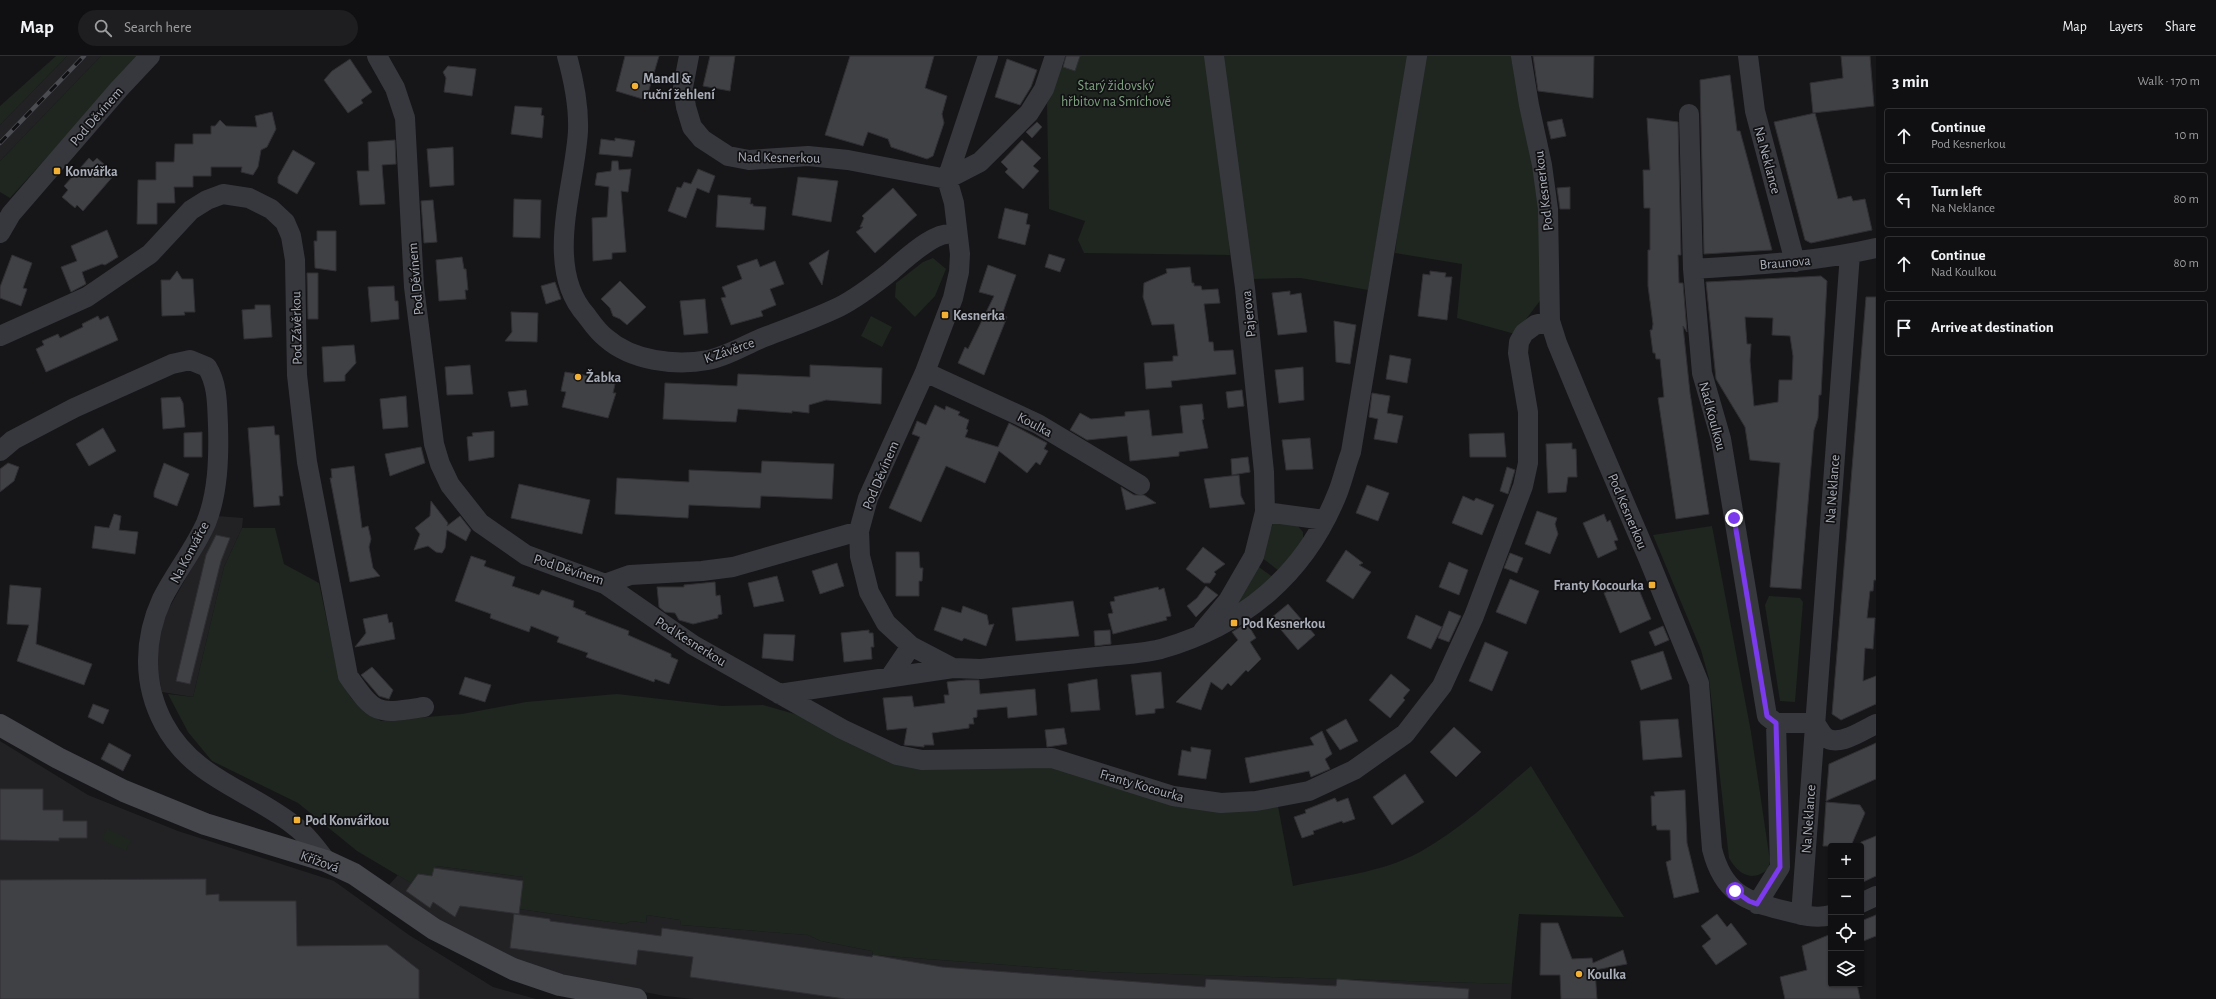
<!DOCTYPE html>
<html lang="en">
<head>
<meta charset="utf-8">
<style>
  body { margin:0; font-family:"Alegreya Sans",sans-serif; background:#1e1e20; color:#f1f3f6 }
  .controls { position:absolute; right:12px; bottom:12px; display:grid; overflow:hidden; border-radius:4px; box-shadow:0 1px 3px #0004 }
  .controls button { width:36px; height:36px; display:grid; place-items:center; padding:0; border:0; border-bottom:1px solid #303032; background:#101012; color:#f1f3f6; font:20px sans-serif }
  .stop { position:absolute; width:12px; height:12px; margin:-9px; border:3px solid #7c3aed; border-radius:50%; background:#fff }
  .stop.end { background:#7c3aed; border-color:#fff; box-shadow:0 1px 4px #0008 }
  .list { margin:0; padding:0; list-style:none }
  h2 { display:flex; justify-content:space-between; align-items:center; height:52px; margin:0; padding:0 16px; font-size:17px }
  h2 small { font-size:13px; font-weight:400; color:#9c9d9f }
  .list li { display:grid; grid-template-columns:26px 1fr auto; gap:12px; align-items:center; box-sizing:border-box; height:56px; margin:0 8px 8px; padding:0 8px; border:1px solid #303032; border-radius:4px }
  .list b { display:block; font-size:15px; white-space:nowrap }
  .list p { margin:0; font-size:13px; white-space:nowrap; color:#9c9d9f }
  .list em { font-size:13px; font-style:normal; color:#9c9d9f }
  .icon { flex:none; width:22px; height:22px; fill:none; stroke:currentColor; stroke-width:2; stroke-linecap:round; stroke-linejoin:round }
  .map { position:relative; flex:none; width:1876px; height:943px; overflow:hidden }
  header { display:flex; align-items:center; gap:24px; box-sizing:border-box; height:56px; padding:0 20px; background:#101012; border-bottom:1px solid #303032 }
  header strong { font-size:19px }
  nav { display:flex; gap:22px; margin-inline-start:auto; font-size:14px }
  .search { width:280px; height:36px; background:#1e1e20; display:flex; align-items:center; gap:10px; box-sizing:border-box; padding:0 14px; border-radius:22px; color:#9c9d9f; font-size:15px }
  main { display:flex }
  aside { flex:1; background:#101012 }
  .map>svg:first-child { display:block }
</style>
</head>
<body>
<header>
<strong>Map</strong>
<div class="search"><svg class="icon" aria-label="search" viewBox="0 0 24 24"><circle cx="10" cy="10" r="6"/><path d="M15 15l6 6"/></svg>Search here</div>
<nav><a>Map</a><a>Layers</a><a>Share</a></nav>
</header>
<main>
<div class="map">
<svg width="1876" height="943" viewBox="0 0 1876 943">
  <rect width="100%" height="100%" fill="#161618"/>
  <path fill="#222225" d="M67 0H101L0 105V69Z
    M217 460 243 462 242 472 224 511 193 641 162 636 156 607 159 579 168 554 209 481Z
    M0 685 88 739 178 775 334 825 409 879 493 931 536 943H0Z
    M436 810 524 821 519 853 625 868 631 865 646 867 647 859 680 864 681 869 808 879 821 885 872 895 873 899 1101 916 1512 928 1511 943H694L665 940 561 920 503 899 451 872 388 830 398 819 411 827 418 818 434 812Z"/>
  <path fill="#1e261f" d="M56 0H67L0 69V50Z
    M101 0H139L10 142 0 136V105Z
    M1080 0H1207L1227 148 1230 199 1084 197 1078 184 1085 165 1049 153 1047 48 1059 10 1075 15Z
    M1220 0H1408L1368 234 1301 222 1250 223Z
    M1423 0H1517L1535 106 1545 238 1515 278 1457 262 1462 208 1395 197 1408 91Z
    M933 202 946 213 935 240 915 261 895 241 896 227 923 206Z
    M871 260 892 271 882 291 861 280Z
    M1273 467 1296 468 1303 476V484L1279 515 1261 501Z
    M1712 470 1751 676 1770 805 1768 813C1752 827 1738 818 1729 802L1709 623 1701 594 1653 479Z
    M242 472H275L284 508 319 527 336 608 342 627 351 642 364 655 381 665 462 658 526 646 617 638 722 650 763 649 823 666 877 698 1045 710 1278 750 1293 830C1335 821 1381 817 1420 796 1461 773 1495 741 1531 710L1624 861 1519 858 1512 928 1101 916 873 899 872 895 821 885 808 879 681 869 680 864 647 859 646 867 631 865 625 868 519 853 523 821 436 810 431 820 418 818 411 827 357 795 298 747 212 705 188 676 168 638 193 641 224 511Z
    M1256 509 1274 522 1236 549Z
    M1769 540 1800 542 1803 546 1795 646 1780 645 1765 549Z
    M107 773 131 784 126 795 102 784Z"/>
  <path fill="#404145" stroke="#303034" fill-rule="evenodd" d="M625 0H659L646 44 616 35Z
    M710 0H735L730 35 703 30Z
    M850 0H934L925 32 947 40 942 58 944 67 933 100 927 103 891 91 888 83 868 76 863 90 825 79Z
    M1066 0H1080L1075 15 1063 11Z
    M1533 0H1594L1593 42 1538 35Z
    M1841 0H1870L1874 50 1813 57 1810 27 1843 22Z
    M350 3 372 36 361 44 363 47 348 57 324 24 332 15Z
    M1007 3 1037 14 1031 31 1020 49 995 41Z
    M448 10 476 13 472 40 444 36 446 22 443 16Z
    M1730 19 1737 75H1740L1772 194 1704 198 1700 24Z
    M515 50 542 52 541 59 544 60 542 82 511 78Z
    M272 56 276 73 267 91 261 94 258 111 253 119 241 116 242 111H211V120H193V131H174L175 147H157V168H137L138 124H156V106H174L175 88H193V78H211V70H215L220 64 226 70 257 71 255 60Z
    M1815 57 1838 143 1851 140 1853 145 1865 143 1872 174 1811 187 1805 184 1774 66Z
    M1647 62 1678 66 1681 199H1678L1679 227H1683L1687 276 1683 270 1690 337 1709 458 1676 463 1658 342 1664 341 1660 303H1656L1655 297H1653L1650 274H1652L1653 268 1648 230V194H1650V152H1644L1643 114H1650Z
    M1562 63 1566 80 1551 83 1547 66Z
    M1037 66 1042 71 1032 82 1026 76Z
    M615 82 635 85 632 101 599 98 601 83 615 85Z
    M395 84 396 108 382 109 385 148 360 149 357 115H369L368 86Z
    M1022 84 1041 102 1033 110 1039 115 1023 133 1005 116 1008 113 1001 106Z
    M453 91 454 129 430 131 427 93Z
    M293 94 315 107 297 138 278 127V121Z
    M89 102 93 106 97 102 115 118 83 155 77 149 75 152 62 141 68 134 64 130Z
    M612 105H618L619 114 631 113 628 136 621 135 626 196 612 197V203L593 205 592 162 607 161 609 131 595 129 597 117 611 115Z
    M698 113 715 120 709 137 697 132 686 162 668 155 677 131 681 132 684 126 691 128Z
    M798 121 838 125 831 166 792 159Z
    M1570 131V153H1560L1557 132Z
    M893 132 917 159 875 197 856 176 863 171H860L864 162 862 160Z
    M718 139 751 142 750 148H753V150L766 151 764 174 716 171Z
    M514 143 541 144 540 182 513 181Z
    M433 144 437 186 424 187 421 145Z
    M1005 152 1028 158 1026 168 1030 169 1025 189 998 182Z
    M107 174 118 201 105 209 102 208 82 216 86 228 71 236 61 211 77 205 71 190Z
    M317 175H336V215L315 212 314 185H317Z
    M829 194 822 229 809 207Z
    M1049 198 1065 203 1060 216 1045 211Z
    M12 199 32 207 23 232 27 233 21 250 0 242V231Z
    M462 201 464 213H466L468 234H465L466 243 439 245 436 204Z
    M757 203 760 211 775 205 784 228 770 233 776 249 761 255 763 260 731 269 721 242 726 241 722 231 742 223 737 210Z
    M988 209 1016 219 1002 259 1007 261 984 319 958 307 965 291 968 293 994 240 979 236Z
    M1190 211 1192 227H1194V230H1201L1202 234 1218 233 1220 247 1204 248 1209 286H1213L1214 295 1233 294 1236 318 1171 325 1172 331 1146 333 1144 307 1173 305V300H1178L1174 268 1152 269 1143 241 1144 227 1167 217 1166 213Z
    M177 215 182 223H193L195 256H184L185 259 162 260 161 224H170Z
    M1430 215 1446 217 1445 221H1452L1447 264 1418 260 1423 218 1430 219Z
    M307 217H318V263H308Z
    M1821 220 1827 225 1821 339H1819L1818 362 1814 374 1801 533 1770 531 1780 407 1750 404 1745 371 1716 323 1706 226ZM1745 261 1773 262 1772 279 1790 280 1793 300 1792 324H1779L1778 346 1754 350 1750 305 1751 288H1747Z
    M620 225 646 251 627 269 620 263 613 260 610 252 601 243Z
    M555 226 561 243 546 248 541 230Z
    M394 230 395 245H398L399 263 371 266 368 231Z
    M1290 235V239L1301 237 1307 276 1278 279 1272 237Z
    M1866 241H1876V524H1874L1873 535H1870L1867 562H1875L1873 593 1865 592 1863 625 1876 620V648L1841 664 1832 658Z
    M705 243 708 277 684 279 680 245Z
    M255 249H270L272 281 244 283 242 254 255 253Z
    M511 256 538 257 537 286 505 285 512 276Z
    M98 260 100 264 108 260 118 284 46 316 36 293 44 289 42 285 58 278 60 282 83 271 82 268Z
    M1334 265 1356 269 1350 308 1336 306Z
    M354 289 356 307 345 319V325L324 326 322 291Z
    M1390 299 1411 303 1407 327 1386 323Z
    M470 309 473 338 447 339 445 311Z
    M810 309 882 312 881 348 826 344 809 349V357L792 355V357L738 353 736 366 663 363 665 327 737 330 738 318 810 321Z
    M1303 311 1304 344 1279 347 1275 314Z
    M565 316 602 322 615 328 613 337H616L608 362 562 351 566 336 561 335Z
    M526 334 528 349 511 351 508 336Z
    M1242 334 1244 350 1228 352 1226 336Z
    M1372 337 1390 340 1387 357 1403 360 1397 387 1374 383 1378 363 1369 361Z
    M406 340 408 371 383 373 380 343Z
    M180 341 183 347 185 371 163 373 161 342Z
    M1202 348 1204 363 1202 364 1208 392 1179 396V400L1130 405 1127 380 1087 384 1070 374 1080 357 1091 363 1125 360V356L1149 354 1152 380 1183 377 1180 350Z
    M935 349 945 354 946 350 960 356 958 359 969 364 966 373 968 374 965 381 998 391 1009 367 1047 387 1044 393 1048 395 1040 409 1036 406 1027 417 999 395 985 427 946 410 921 466 889 452 920 381 912 378 917 365 926 369Z
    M274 370 275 379H279L283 440H279L280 449 254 451 248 372Z
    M103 372 116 395 89 410 76 388Z
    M494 375V401L469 405 467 381 473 380 472 377Z
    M202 376V401H184V377Z
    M1504 377 1506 401H1470L1469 378Z
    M1310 382 1313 413 1286 414 1282 384Z
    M1572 387V393H1576L1577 421H1568L1566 436 1548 437 1546 388Z
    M421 391 425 407 390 420 385 398Z
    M1248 401 1250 416 1232 419 1231 403Z
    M762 405 834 408 832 443 761 440 760 452 689 449 688 462 615 458 617 422 689 426V414L761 417Z
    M8 407 19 411 14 425 0 436V413Z
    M164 407 189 418 177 450 154 441V436Z
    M354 410 362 472 368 470 371 483 369 491 373 512 380 520 350 526 330 422H332L331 413Z
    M1507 411 1515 414 1508 438 1500 435Z
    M1239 419 1241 440 1245 448 1210 452 1204 423Z
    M519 428 590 444 582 478 511 462Z
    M1367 429 1389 437 1378 465 1356 457Z
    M1121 431 1134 439H1144L1156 447 1126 454Z
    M1463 440 1474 445 1476 442 1494 449 1482 479 1452 467Z
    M431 445 448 467 447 470 460 460 471 474 466 485 447 474 445 492 442 497 436 496 428 490 414 494 420 478 415 472 430 460Z
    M1537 455 1557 462 1555 468 1558 478 1550 498 1525 488Z
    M114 458 121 460 119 474 138 476 135 498 92 492 95 470 109 472Z
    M1604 458 1607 466 1610 464 1618 484 1614 485 1617 493 1598 502 1583 467Z
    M216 479 230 482 221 505 190 628 176 625 206 499Z
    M1203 491 1225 508 1214 516 1216 518 1210 527H1204L1186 513Z
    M1346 494 1363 507 1359 509 1371 516 1353 543 1326 525Z
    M896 496H919L920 512H923L922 525H919V540H896Z
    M1510 497 1523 502 1517 517 1504 512Z
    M471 500 486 505 484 510 515 521 512 530 539 539 542 534 574 545 573 551 586 556 585 558 629 575 628 579 671 598V601L678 604 669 628 655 623 654 626 586 601 588 597 557 586 559 581 531 570 529 576 490 562 491 558 455 545Z
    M1449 506 1468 514 1459 539 1439 531Z
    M837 507 844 530 820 538 812 515Z
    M777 520 784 545 754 551 748 527Z
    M1510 523 1539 535 1526 568 1496 556Z
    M1635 524 1651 563 1620 577 1604 537Z
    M715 526 716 540 720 539 722 558 718 559V562L693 568 679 564 675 557 665 556 659 551 657 531H684V529Z
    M10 529 41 532 36 588 92 608 84 629 17 605 29 569 7 568Z
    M1206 530 1218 539 1196 561 1187 550 1197 542Z
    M1158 531 1159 534 1164 532 1171 560 1166 561 1167 564 1113 578 1108 558 1113 557 1110 546 1115 545 1114 541Z
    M1073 545 1079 580 1016 585 1012 552Z
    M1288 548 1315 579 1298 594 1271 562Z
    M963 550 987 559 989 569 994 568 986 590 964 582 962 585 934 574 942 551 961 557Z
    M1449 555 1461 560 1449 586 1438 582Z
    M387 558 389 567 392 566 395 583 355 591 366 577 363 563Z
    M1416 559 1442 571 1431 593 1407 582Z
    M1247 567 1256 582 1250 586 1261 603 1248 616 1246 614 1231 630 1228 627 1222 634 1211 626 1201 654 1176 646 1238 584 1232 576Z
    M1663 570 1669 584 1655 590 1649 576Z
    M869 574V577H873L874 591H871L872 603 844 606 841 577Z
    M1110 574 1111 588 1095 590 1094 575Z
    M764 578 795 579 793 605 762 602Z
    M1485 586 1508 596 1492 635 1469 625Z
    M1663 595 1672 623 1641 634 1631 605Z
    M372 611 393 634 389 643 379 640 361 619Z
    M1161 616 1164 652 1155 653V657L1136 659 1131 619Z
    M1391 618 1410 634 1403 642 1405 644 1390 662 1369 644Z
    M465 621 491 629 485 646 459 638Z
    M1097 623 1100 654 1071 656 1068 628Z
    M966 624H979L980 638 1035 633 1037 659 1008 662 1007 651 977 654V661L973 662 974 668H969V672L932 677 934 689H924V691L904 689 907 672 887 674 883 642 912 640 914 651 945 647 944 639H949L947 626Z
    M93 648 109 654 103 668 88 661Z
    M1346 663 1358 685 1340 694 1326 674Z
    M1678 663 1682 701 1643 704 1640 665Z
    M1454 671 1481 696 1456 721 1430 696Z
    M1064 672 1067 688 1047 691 1045 674Z
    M1322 675 1332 698 1325 703 1330 713 1311 721 1309 715 1250 727 1245 702 1314 689 1310 682Z
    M109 687 131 699 123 715 101 703Z
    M1876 687V723L1826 745 1829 708Z
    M1191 691 1211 694 1206 723 1178 719 1182 694 1191 696Z
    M1405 718 1424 746 1392 769 1373 741Z
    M0 733H43V754H63V765H87V782H59V785L0 784Z
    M1685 734 1687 787 1699 836 1674 842 1666 806 1671 804 1670 774H1657L1656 769 1652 770 1651 740H1655L1654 736Z
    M1335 742 1337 746 1348 742 1355 763 1343 767 1342 765 1313 775 1314 778 1302 782 1294 761 1306 757 1305 754Z
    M1826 746 1860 749 1865 757 1851 790H1823Z
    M1876 780V820L1861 827V786Z
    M434 812 523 825 519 858 460 850 455 861 433 846 430 852 406 835 418 818 432 820Z
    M206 823V839L219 838V845H296L297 890 387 889 419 914V943H0V824Z
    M514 858 550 863V865L661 880 662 872 872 901 873 899 942 911 1205 931 1206 923 1336 930 1337 923 1469 933 1468 943H845L690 921 693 901 638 894 636 909 510 892Z
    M1717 858 1727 871 1731 867 1747 888 1716 909 1702 890 1711 883 1701 870Z
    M1876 859V880L1861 886V865Z
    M1541 867H1558L1572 903 1592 902 1593 907 1623 894 1627 908 1595 914 1597 943H1561L1560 919H1540Z
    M1831 878V928H1857L1860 943H1785L1780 921 1807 914 1802 890Z"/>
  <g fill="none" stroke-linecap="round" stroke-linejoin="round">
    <path stroke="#37383d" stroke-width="20" d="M377 0 395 32 405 62 414 231 434 388 440 408 450 429 480 467 526 499 605 528 693 589 842 673 897 699 922 704 1052 702 1173 740 1221 747 1256 745 1309 735 1354 714 1405 678 1442 630 1474 560 1523 430 1528 407V356L1518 297 1519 286 1524 277 1535 269 1550 265
      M567 0C574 25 579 49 578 75 575 131 543 211 586 259 592 267 598 276 606 282 632 305 675 310 708 304 726 301 745 289 762 282 788 272 814 263 839 251 857 242 875 228 890 216 903 205 940 169 957 180
      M689 0 683 31 686 51 692 71 702 83 728 100 749 104 808 100 848 104 947 123 980 106 1029 57 1044 33 1055 0
      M1214 0 1245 232 1264 416 1265 456 1325 464
      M1521 0 1529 49 1542 109 1548 153 1550 265 1557 287 1581 345 1649 504 1699 627 1712 793C1723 837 1745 845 1786 855 1801 859 1816 863 1831 859
      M1748 0 1755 55 1795 206
      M1689 58 1693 213 1702 317 1721 383 1767 660 1776 667H1815
      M0 177 11 158 119 33 150 0
      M1693 213C1754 209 1816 206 1876 192
      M0 280 87 241 150 198 191 154 207 144 223 138 249 142 271 153 285 166 291 180 295 204 297 319 307 406 348 620C376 660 377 658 424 651
      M925 316 1038 368 1140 429
      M0 395 13 384 74 352 172 308 190 304 207 311C218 329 217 349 218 369 219 402 218 437 206 467 194 494 175 517 162 543 143 584 143 629 164 668 194 724 251 734 296 771 308 780 317 793 326 805
      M605 528 630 519 702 515 733 511 859 475
      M1203 575 1228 545 1254 500 1265 456
      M953 612 911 590 886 567 869 536 860 500 859 475 868 442 925 316 953 242 959 216 960 198 954 147 947 123 988 0
      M890 621 911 590
      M779 638 953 612 981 613C1019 609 1057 605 1096 601 1117 599 1140 598 1161 593 1245 569 1306 517 1338 436 1343 423 1346 409 1351 396L1417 0
      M1815 667C1818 671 1820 676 1824 680 1837 693 1863 674 1876 668
      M1861 847 1876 840
      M1757 848 1780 811 1776 667
      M1801 859 1850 198"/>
    <path stroke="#45474d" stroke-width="22" d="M0 669 58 702 124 735 205 768 326 805 354 818 434 873 513 913 560 929 636 943"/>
    <g stroke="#4a4c52" stroke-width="4.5">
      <path id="rail" d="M0 87 84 0"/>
    </g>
    <use href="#rail" stroke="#111113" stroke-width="3" stroke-dasharray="9" stroke-linecap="butt"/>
  </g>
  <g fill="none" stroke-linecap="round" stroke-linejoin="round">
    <path stroke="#7c3aed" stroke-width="5" d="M1734 462 1767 660 1776 667 1780 811 1757 848 1749 845 1735 835"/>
  </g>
  <g fill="#f2b134" stroke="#111113" stroke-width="1.5">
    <circle cx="635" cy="30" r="4"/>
    <rect x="53" y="111" width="8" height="8" rx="2"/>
    <rect x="941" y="255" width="8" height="8" rx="2"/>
    <circle cx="578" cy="321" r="4"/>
    <rect x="1648" y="525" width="8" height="8" rx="2"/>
    <rect x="1230" y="563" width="8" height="8" rx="2"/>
    <rect x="293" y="760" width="8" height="8" rx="2"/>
    <circle cx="1579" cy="918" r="4"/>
  </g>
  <g text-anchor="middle" stroke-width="3.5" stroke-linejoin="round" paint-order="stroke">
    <g font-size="14" font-weight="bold" fill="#a8adb8" stroke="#111113" text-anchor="start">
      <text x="643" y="27">Mandl &amp;<tspan x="643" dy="16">ruční žehlení</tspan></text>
      <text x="65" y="120">Konvářka</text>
      <text x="953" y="264">Kesnerka</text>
      <text x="586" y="326">Žabka</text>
      <text x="1644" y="534" text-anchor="end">Franty Kocourka</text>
      <text x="1242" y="572">Pod Kesnerkou</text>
      <text x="305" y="769">Pod Konvářkou</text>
      <text x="1587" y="923">Koulka</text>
    </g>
    <g font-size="14" fill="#7fa381" stroke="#111113">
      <text x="1116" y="34">Starý židovský<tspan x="1116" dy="16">hřbitov na Smíchově</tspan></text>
    </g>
    <g font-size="14" fill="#a8adb8" stroke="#111113">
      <text transform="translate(96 60) rotate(-49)" y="5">Pod Děvínem</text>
      <text transform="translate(779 101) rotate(1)" y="5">Nad Kesnerkou</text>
      <text transform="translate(1768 104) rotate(75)" y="5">Na Neklance</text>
      <text transform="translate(1543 135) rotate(-97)" y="5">Pod Kesnerkou</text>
      <text transform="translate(1785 206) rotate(-5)" y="5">Braunova</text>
      <text transform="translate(415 223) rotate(-95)" y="5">Pod Děvínem</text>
      <text transform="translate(1248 258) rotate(-96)" y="5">Pajerova</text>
      <text transform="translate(296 272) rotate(-91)" y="5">Pod Závěrkou</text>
      <text transform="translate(729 294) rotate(-19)" y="5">K Závěrce</text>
      <text transform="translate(1713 360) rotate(75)" y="5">Nad Koulkou</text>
      <text transform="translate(1035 368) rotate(28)" y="5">Koulka</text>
      <text transform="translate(880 419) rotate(-67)" y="5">Pod Děvínem</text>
      <text transform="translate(1832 433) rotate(-86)" y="5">Na Neklance</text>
      <text transform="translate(1628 455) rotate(67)" y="5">Pod Kesnerkou</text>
      <text transform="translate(189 496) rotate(-62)" y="5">Na Konvářce</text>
      <text transform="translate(569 513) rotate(18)" y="5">Pod Děvínem</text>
      <text transform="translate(691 585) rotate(32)" y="5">Pod Kesnerkou</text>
      <text transform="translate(1142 729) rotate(16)" y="5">Franty Kocourka</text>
      <text transform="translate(1808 763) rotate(-86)" y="5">Na Neklance</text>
      <text transform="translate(320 805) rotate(20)" y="5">Křížová</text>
    </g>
  </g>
</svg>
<div class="controls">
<button>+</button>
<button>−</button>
<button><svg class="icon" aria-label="locate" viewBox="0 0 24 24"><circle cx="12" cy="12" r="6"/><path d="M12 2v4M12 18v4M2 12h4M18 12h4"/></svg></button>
<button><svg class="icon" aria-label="layers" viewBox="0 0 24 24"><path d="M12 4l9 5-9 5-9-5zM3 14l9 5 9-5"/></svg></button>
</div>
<div class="stop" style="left:1735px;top:835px"></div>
<div class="stop end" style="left:1734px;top:462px"></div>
</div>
<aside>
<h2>3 min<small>Walk · 170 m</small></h2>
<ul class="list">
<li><svg class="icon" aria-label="ahead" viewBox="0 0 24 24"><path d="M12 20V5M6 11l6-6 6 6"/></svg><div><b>Continue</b><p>Pod Kesnerkou</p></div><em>10 m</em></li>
<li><svg class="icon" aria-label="left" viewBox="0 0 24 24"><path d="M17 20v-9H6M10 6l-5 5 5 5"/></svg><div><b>Turn left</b><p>Na Neklance</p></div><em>80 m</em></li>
<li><svg class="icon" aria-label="ahead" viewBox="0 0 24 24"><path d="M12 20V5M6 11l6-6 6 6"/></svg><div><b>Continue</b><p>Nad Koulkou</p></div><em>80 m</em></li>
<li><svg class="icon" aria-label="arrive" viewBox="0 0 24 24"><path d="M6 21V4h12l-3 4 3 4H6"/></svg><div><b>Arrive at destination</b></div></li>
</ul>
</aside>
</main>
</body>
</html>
